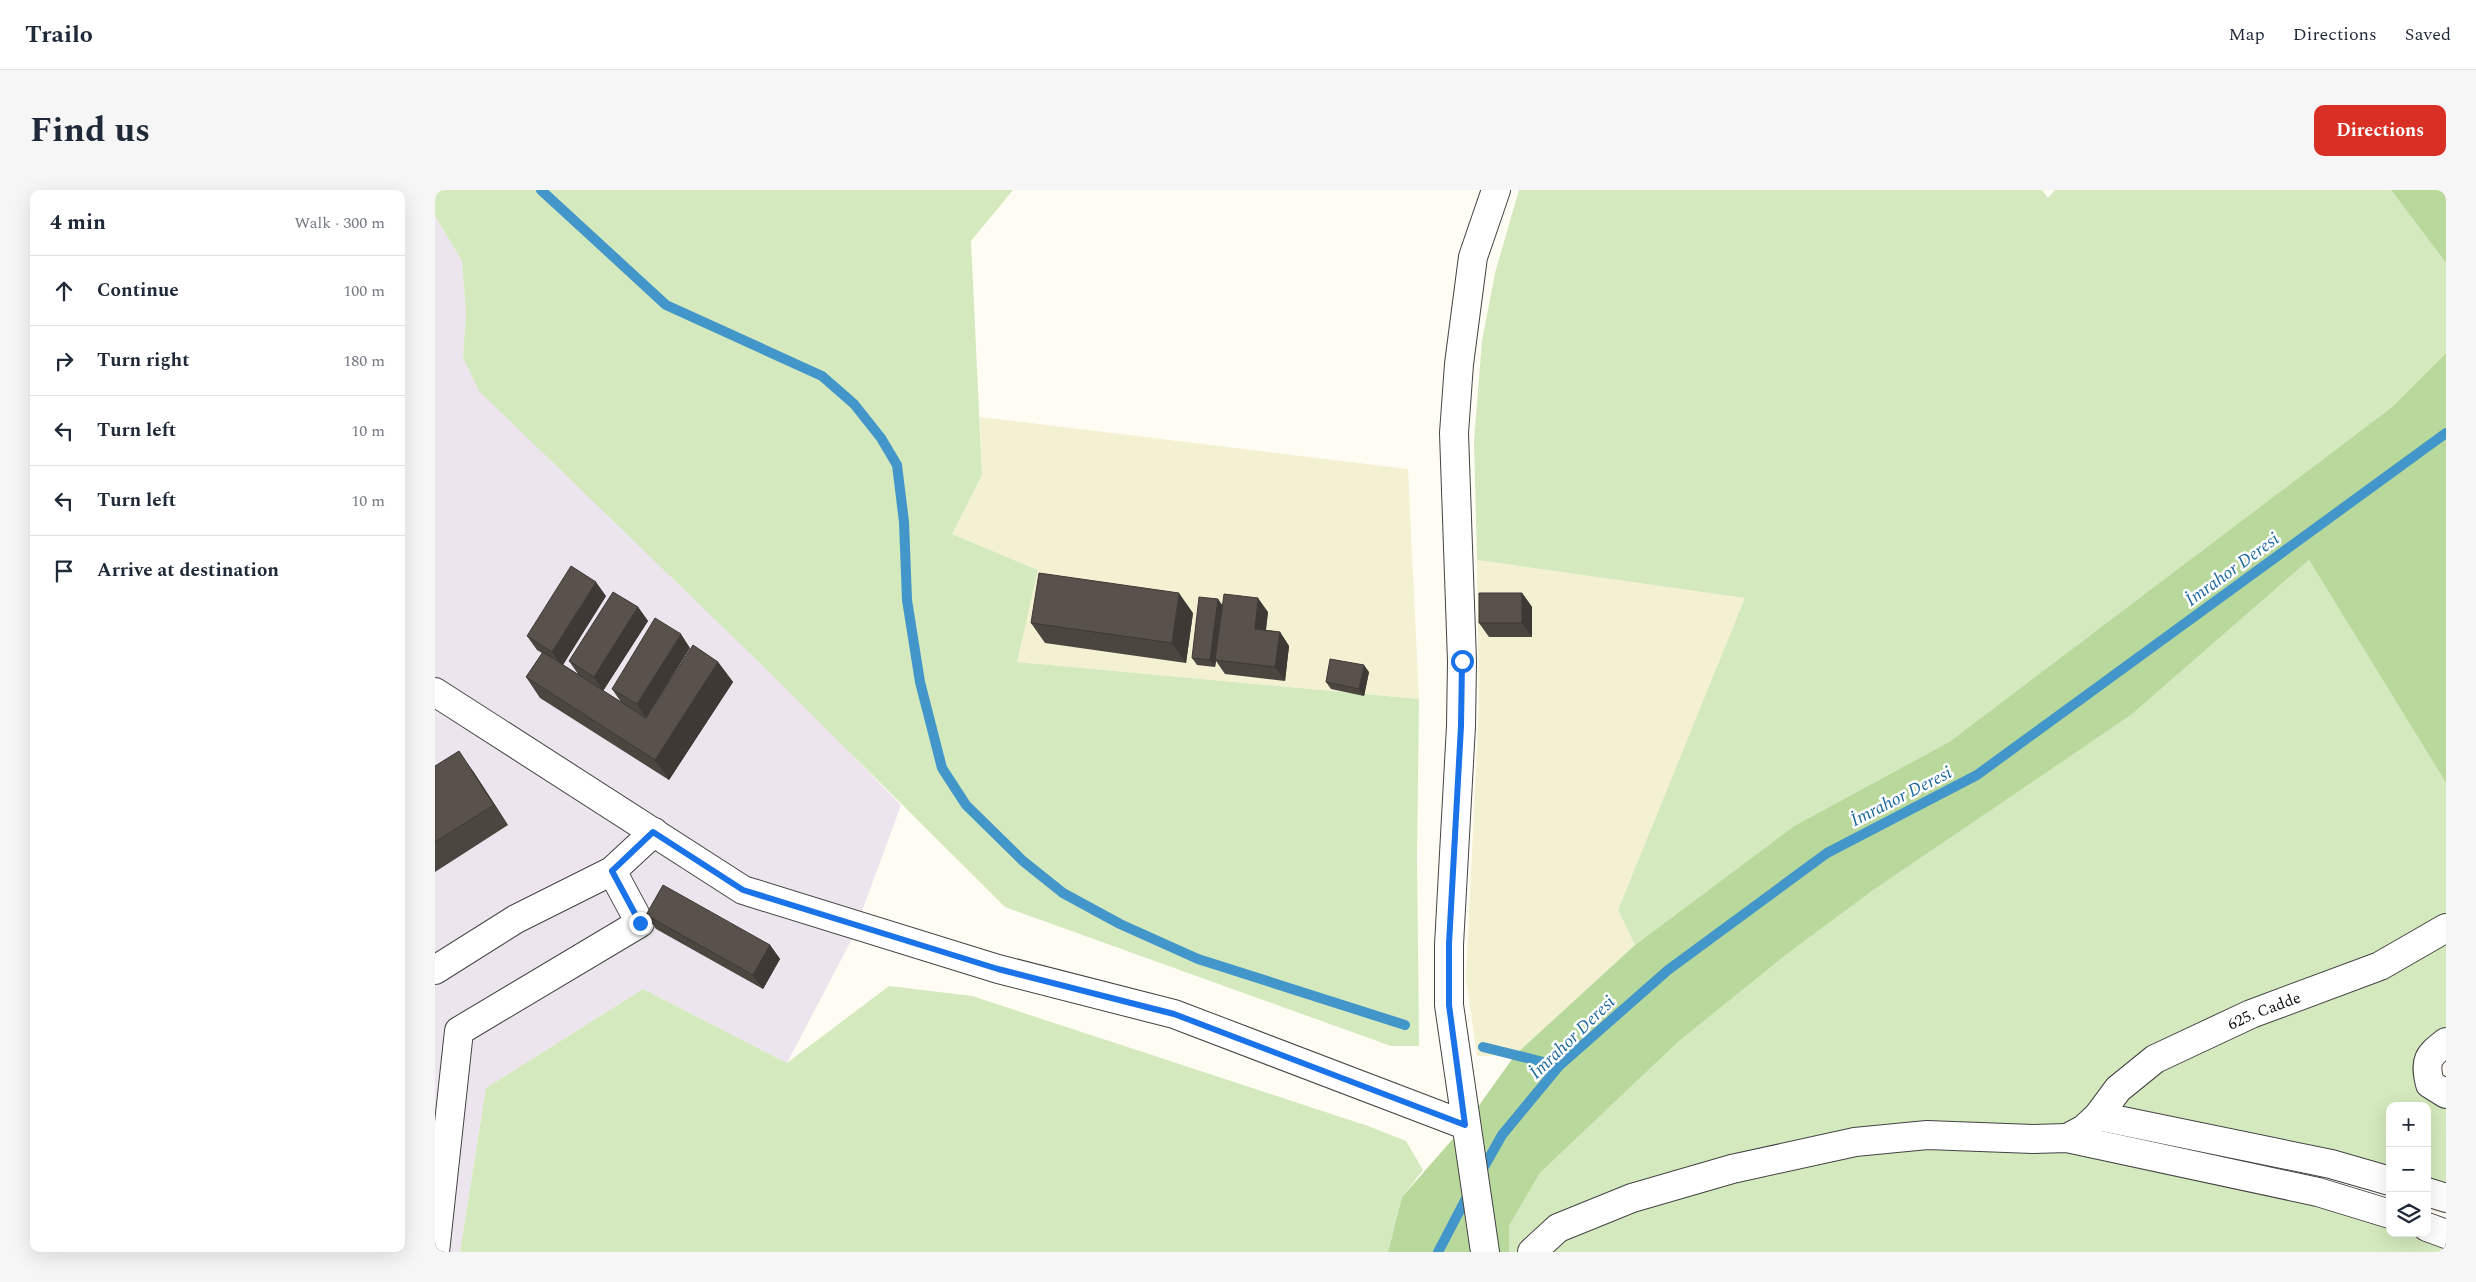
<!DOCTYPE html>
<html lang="en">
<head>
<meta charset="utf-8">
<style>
  body { margin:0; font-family:Spectral,serif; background:#f6f6f7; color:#1f2937 }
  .controls { position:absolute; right:15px; bottom:15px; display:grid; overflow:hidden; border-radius:10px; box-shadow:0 5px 20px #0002 }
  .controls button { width:45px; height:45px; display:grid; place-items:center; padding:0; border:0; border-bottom:1px solid #e0e1e3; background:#fff; color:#1f2937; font:25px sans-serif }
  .stop { position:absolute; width:15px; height:15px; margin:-11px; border:4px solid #1a73e8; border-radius:50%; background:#fff }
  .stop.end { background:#1a73e8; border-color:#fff; box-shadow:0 1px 5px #0008 }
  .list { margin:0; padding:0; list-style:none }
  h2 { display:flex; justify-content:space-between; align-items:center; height:65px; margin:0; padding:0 20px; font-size:21px }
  h2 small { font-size:16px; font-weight:400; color:#747a83 }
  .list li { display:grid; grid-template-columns:32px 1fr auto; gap:15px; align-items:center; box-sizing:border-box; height:70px; padding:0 20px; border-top:1px solid #e0e1e3 }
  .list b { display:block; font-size:19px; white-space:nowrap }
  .list em { font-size:16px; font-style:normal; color:#747a83 }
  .icon { flex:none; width:28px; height:28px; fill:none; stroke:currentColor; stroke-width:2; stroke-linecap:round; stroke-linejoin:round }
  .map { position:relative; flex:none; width:2011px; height:1062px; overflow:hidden; border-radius:10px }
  header { display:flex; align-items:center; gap:30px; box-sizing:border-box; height:70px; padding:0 25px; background:#fff; border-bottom:1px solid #e0e1e3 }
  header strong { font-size:24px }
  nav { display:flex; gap:28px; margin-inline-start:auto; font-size:18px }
  .intro { display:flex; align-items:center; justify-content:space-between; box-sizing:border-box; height:120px; padding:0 30px }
  h1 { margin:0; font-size:35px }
  .button { padding:12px 22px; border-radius:10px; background:#d93025; color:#fff; font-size:18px; font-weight:700 }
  main { display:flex; gap:30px; padding:0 30px }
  aside { flex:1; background:#fff; border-radius:10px; box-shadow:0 5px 20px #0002 }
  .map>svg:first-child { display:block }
</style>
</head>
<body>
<header>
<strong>Trailo</strong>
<nav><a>Map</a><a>Directions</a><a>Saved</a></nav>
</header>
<div class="intro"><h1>Find us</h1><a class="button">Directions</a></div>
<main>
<aside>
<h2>4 min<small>Walk · 300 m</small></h2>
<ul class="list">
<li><svg class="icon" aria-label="ahead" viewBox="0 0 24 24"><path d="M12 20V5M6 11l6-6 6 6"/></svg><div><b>Continue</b></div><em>100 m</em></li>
<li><svg class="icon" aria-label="right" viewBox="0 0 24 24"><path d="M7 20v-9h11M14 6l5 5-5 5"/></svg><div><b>Turn right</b></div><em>180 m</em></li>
<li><svg class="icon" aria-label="left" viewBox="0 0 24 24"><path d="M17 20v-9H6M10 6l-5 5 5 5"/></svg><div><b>Turn left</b></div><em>10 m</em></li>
<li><svg class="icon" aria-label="left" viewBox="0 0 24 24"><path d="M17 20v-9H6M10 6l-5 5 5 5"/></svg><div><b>Turn left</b></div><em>10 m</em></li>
<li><svg class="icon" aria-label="arrive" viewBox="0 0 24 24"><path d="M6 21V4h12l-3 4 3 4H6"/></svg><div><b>Arrive at destination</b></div></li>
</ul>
</aside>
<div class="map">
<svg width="2011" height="1062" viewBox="0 0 2011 1062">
  <rect width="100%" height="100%" fill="#fffcf3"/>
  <path fill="#ece5ee" d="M0 26 27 71 31 124 28 167 466 615 416 751 352 873 208 799 51 898 25 1062H0Z"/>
  <path fill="#f4f1d3" d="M545 227 973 279 984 509 582 472 603 380 517 344 547 285Z
    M1042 370 1311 408 1183 720 1200 755 1080 865 1042 866 1031 788 1044 513Z"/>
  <path fill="#d4e9bd" d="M0 0H578L536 51 547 285 517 344 603 380 582 472 984 509 982 667 984 856H956L570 717 326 474 44 201 28 167 31 124 27 71 0 26Z
    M1084 0H1607L1613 8 1620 0H1956L2011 73V163L1957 217 1514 552 1359 636 1200 755 1183 720 1310 408 1042 370 1039 251 1047 151 1060 83Z
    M1874 370 2011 593V852L1995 865 2011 904V1008L1992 1002V916H1955V991L1663 926 1649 939 1955 1024V1043L2011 1044V1062H1074V1036L1105 983 1243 852 1352 764 1437 701 1696 525Z
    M454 796 537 806 933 936 971 951 988 980 967 1007 953 1062H25L51 898 208 799 352 873Z"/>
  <path fill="#b9d99c" d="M1956 0H2011V73Z
    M2011 163V593L1874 370 1696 525 1437 701 1352 764 1243 852 1105 983 1074 1036V1062H953L967 1007 1030 935 1080 865 1200 755 1359 636 1514 552 1957 217Z"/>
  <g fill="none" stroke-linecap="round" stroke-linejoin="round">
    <path stroke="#4296c9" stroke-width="10" d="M106 0 231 115 387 186 419 214 446 248 462 275 469 332 472 410 485 492 507 578 531 615 588 671 628 703 685 734 763 769 970 835
      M1048 857 1124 876
      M1045 984 1067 945 1124 876 1233 780 1392 663 1542 585 2011 243
      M1003 1062 1035 1001"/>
    <g stroke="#434343" stroke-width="30">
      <g id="minor">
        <path d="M0 502 308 700 563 779 739 824 1030 935"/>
        <path d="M0 780 81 729 177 681 219 642"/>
        <path d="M2011 852C1993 866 1989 870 1995 894L2011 904"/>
        <path d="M1663 926 1896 974 1955 991"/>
        <path id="s1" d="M1632 948 1649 939 1663 926 1683 899 1720 869 1816 824 1945 776 2011 738"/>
        <path d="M1992 1002 2011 1008"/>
        <path d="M1992 1037 2011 1044"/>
        <path d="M0 1062 24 841 205 733 177 681"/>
        <path d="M1050 1062 1014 815V755L1026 536 1027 471 1019 243 1024 174 1038 67 1061 0"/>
        <path d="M1097 1062 1123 1038 1197 1008 1297 979 1420 952 1492 945 1598 949 1632 948 1883 1002 1955 1024"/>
      </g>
    </g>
    <use href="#minor" stroke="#fff" stroke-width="28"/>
  </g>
  <path fill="#4c4641" d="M1087 403 1097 417V447H1054L1044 433Z
    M171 406 128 475 143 484 134 471 203 417 213 431 168 501 186 512 177 499 255 458 214 523 283 472 298 492 234 590 105 508 91 487 107 463 102 460 92 446Z
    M783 409 787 416 833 422 831 440 845 442 854 456 850 491 790 484 781 471 780 477 762 475 757 468Z
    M758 423 751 473 610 453 596 433Z
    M934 482 929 506 896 499 891 492Z
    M0 576 38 581 73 635 0 682Z
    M211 725 335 755 345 769 328 799 221 739Z"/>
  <path fill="#3e3935" d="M161 392 171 406 127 476 117 462Z
    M744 403 758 423 751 473 737 453Z
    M1087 403 1097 417V447L1087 433Z
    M823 408 833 422 829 453 820 439Z
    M783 409 788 416 780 470 781 471 780 477 775 470Z
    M203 417 213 431 168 501 159 487Z
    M845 442 854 456 850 491 840 477Z
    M246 444 255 458 211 528 202 514Z
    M283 472 298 492 234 590 220 570Z
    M929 475 934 482 929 506 924 499Z
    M24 561 38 581 73 635 59 615Z
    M335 755 345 769 328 799 318 785Z"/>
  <path fill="#58514c" stroke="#3e3935" d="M136 376 161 392 117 462 92 446Z
    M604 383 744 403 737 453 596 433Z
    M178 402 203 417 159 487 134 471Z
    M1044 403H1087V433H1044Z
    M789 404 823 408 820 439 845 442 840 477 780 470Z
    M764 407 783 409 775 470 757 468Z
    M220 428 246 444 202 514 177 499Z
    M258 455 283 472 220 570 91 487 108 462 211 528Z
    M895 469 929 475 924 499 891 492Z
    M24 561 59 615 0 652V576Z
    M228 695 335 755 318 785 211 725Z"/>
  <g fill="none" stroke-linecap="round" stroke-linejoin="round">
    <path stroke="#1a73e8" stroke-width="6" d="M205 733 177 681 218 642 308 700 563 779 739 824 1030 935 1014 815V754L1026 536 1027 471"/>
  </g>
  <g text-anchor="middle" stroke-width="5" stroke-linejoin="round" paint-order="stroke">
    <g font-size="16" fill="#101010" stroke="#fff">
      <text dy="6" stroke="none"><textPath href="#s1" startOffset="239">625. Cadde</textPath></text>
    </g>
    <g font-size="18" font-style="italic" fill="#1c689e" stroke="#fff">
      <text transform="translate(1797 379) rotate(-36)" y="6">İmrahor Deresi</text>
      <text transform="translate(1466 606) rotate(-27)" y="6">İmrahor Deresi</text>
      <text transform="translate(1137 847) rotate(-44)" y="6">İmrahor Deresi</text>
    </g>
  </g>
</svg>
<div class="controls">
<button>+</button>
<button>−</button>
<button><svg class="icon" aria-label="layers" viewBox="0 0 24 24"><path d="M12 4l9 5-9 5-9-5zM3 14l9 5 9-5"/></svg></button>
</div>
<div class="stop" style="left:1027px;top:471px"></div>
<div class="stop end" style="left:205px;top:733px"></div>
</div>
</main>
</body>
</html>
